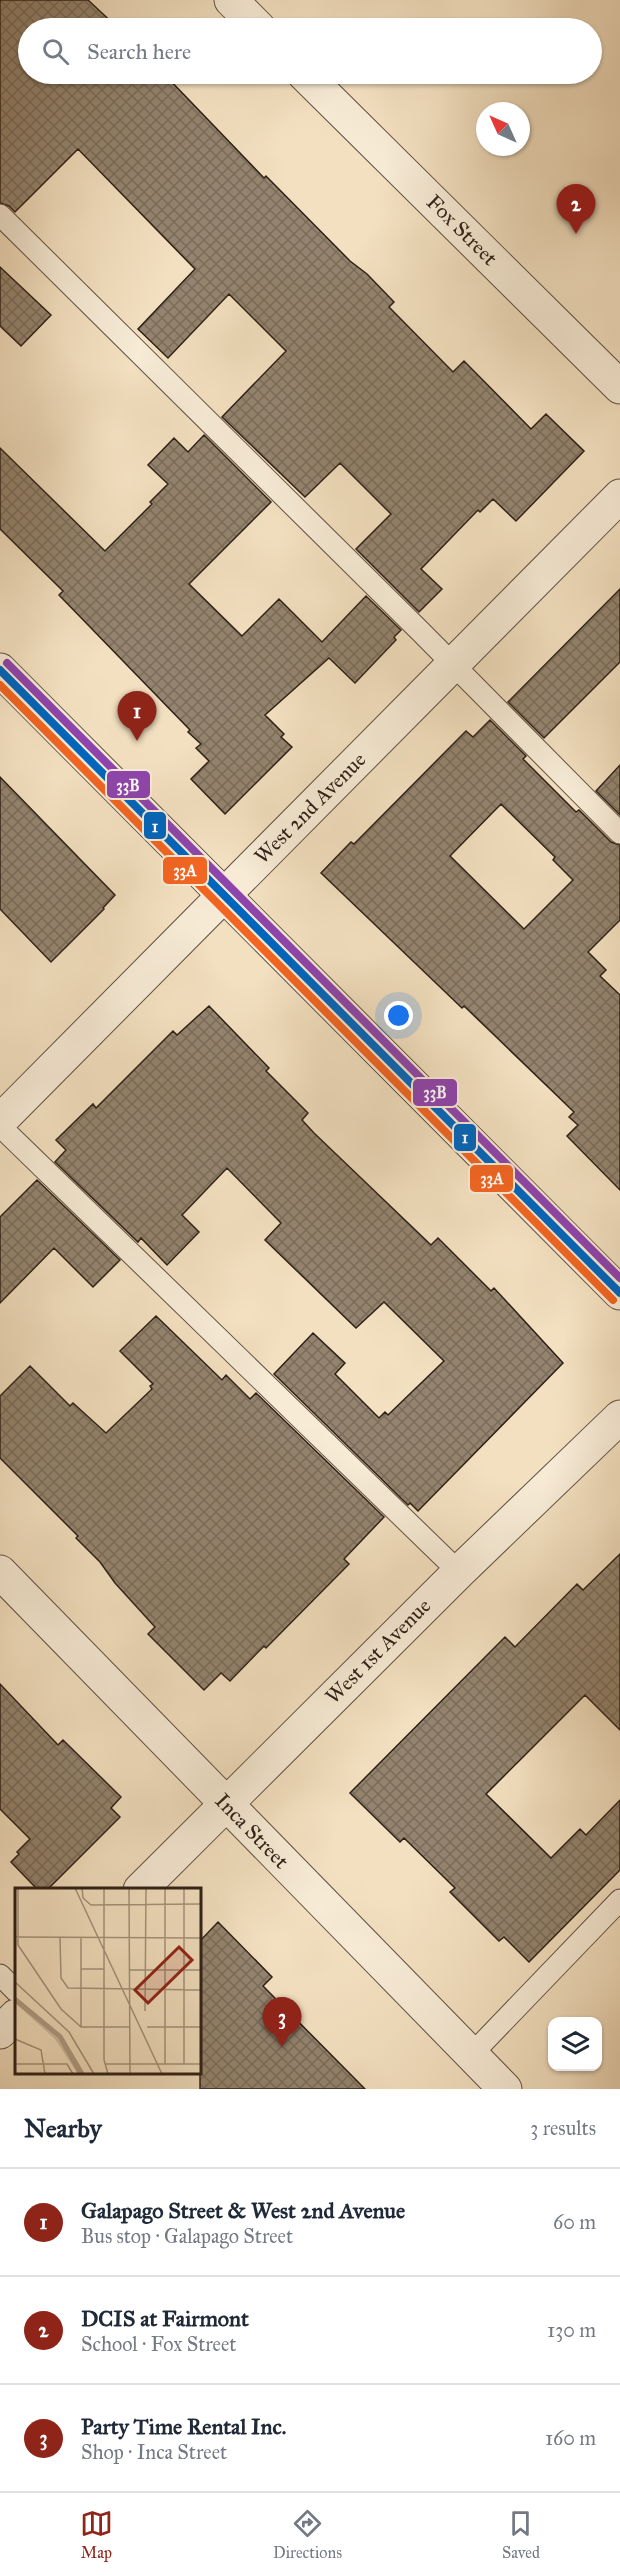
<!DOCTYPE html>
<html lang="en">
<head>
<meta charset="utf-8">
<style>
  body { margin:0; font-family:"IM FELL Great Primer",serif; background:#f6f6f7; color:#1f2937 }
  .controls { position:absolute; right:18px; bottom:18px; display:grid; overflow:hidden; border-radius:12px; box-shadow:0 2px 4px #0004 }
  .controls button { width:54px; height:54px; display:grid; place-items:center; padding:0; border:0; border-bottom:2px solid #e0e1e3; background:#fff; color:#1f2937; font:30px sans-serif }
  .compass { position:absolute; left:476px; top:102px; width:54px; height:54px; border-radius:50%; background:#fff; box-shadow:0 2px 4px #0004; rotate:315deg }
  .you { position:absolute; left:399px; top:1016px; width:21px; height:21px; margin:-15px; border:4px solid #fff; border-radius:50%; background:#1a73e8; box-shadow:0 0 0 9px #1a73e833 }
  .badge { display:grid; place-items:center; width:39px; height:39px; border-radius:50%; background:#8f2418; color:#fff; font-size:20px; font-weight:700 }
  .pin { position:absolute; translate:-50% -50px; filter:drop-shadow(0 2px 3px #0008) }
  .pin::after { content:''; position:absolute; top:32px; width:21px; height:18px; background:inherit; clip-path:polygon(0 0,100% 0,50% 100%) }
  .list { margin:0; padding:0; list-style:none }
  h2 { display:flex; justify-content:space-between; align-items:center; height:78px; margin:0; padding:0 24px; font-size:26px }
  h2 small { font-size:20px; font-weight:400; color:#747a83 }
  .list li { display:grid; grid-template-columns:39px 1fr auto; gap:18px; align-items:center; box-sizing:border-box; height:108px; padding:0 24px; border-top:2px solid #e0e1e3 }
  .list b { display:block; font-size:22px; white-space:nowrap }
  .list p { margin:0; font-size:20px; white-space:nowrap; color:#747a83 }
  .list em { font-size:20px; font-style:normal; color:#747a83 }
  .icon { flex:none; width:33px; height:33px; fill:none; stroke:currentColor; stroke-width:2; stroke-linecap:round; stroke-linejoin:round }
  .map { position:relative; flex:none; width:620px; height:2089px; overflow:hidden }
  .search { position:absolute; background:#fff; box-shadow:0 2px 4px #0004; left:18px; right:18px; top:18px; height:66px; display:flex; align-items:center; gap:15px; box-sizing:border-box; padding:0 21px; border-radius:33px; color:#747a83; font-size:22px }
  .sheet { height:402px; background:#fff }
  nav { display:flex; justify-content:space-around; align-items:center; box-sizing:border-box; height:84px; border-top:2px solid #e0e1e3; background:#fff; font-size:16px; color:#747a83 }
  nav a { display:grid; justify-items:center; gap:3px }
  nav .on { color:#8f2418 }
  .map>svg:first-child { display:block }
</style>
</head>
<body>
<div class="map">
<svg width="620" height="2089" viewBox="0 0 620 2089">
  <defs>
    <pattern id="building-cross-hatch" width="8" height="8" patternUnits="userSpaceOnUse" patternTransform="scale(1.5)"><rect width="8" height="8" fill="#94846f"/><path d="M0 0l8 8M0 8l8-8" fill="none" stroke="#796c5a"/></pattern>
  </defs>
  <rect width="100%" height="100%" fill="#f3e0c0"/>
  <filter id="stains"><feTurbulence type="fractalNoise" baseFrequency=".00333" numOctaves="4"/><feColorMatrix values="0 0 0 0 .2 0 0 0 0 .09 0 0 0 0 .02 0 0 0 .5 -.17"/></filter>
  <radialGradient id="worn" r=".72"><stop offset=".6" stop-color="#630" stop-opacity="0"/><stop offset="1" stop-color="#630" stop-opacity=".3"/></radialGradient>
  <path fill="url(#building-cross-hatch)" stroke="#2e2017" stroke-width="1.5" fill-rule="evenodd" d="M0 0H88L118 28H28V74H164L264 178 266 176 350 261 367 274 394 302 389 307 453 372 464 361 531 429 546 414 584 451 516 521 493 499 480 512 478 510 421 569 442 589 419 612 356 549 391 514 340 463 305 497 222 417 286 351 229 294 168 358 138 329 195 269 78 149 15 212 9 206 0 203Z
    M0 267 51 315 21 346 0 326Z
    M204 435 271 502 189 584 242 636 279 599 322 642 366 596 401 630 394 637 396 640 355 683 329 658 265 715 284 734 281 737 292 747 225 814 191 779 209 761 196 748 201 744 188 732 190 730 59 595 63 591 0 529V448L105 551 152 504 150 502 168 484 148 465 174 438 188 452Z
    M620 589V662L544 738 508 702Z
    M490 720 526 756 523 759 576 812 579 810 611 842 620 845V920L588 952 606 970 600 976 620 995V1190L567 1136 578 1125 569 1117 574 1112 464 1006 462 1008 321 873 351 842 354 844 466 731 473 737ZM501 804 555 857 553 860 573 880 524 929 450 856Z
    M620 765V815L596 791Z
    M0 777 115 895 103 908 104 909 51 962 0 909Z
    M209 1006 269 1068 266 1071 308 1113 302 1120 314 1133 431 1245 438 1238 491 1291 494 1288 563 1363 418 1511 410 1503 408 1505 274 1374 313 1333 345 1363 335 1374 379 1418 385 1412 388 1415 444 1361 384 1302 356 1328 265 1240 281 1223 227 1168 182 1215 199 1232 167 1265 141 1238 138 1242 55 1162 66 1150 56 1140 93 1104 96 1108 173 1031 177 1035Z
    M37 1180 120 1260 93 1287 54 1248 0 1303V1217Z
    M156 1316 222 1380 226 1375 250 1399 256 1393 384 1517 344 1559 349 1564 266 1648 264 1646 230 1681 221 1673 204 1690 148 1634 155 1627 115 1583 100 1562 76 1538 78 1536 0 1458V1396L30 1366 70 1406 73 1403 106 1433 152 1389 150 1386 153 1384 120 1351Z
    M620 1554V1730L585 1695 486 1794 551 1858 580 1829 586 1835 620 1800V1870L529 1962 504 1937 499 1941 450 1892 455 1888 404 1838 400 1842 350 1793 505 1637 515 1647 577 1584 583 1590Z
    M0 1684 58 1745 63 1740 121 1797 111 1808 120 1817 47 1890H38L11 1862 19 1854 17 1852 30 1839 0 1809Z
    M218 1922 272 1977 263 1986 365 2089H200V1941Z"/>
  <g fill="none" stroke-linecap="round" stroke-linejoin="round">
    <g stroke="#5f5041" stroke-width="23">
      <path id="service" d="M0 215 421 632 620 833
        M0 1126 459 1572
        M0 1975 16 1991
        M471 2055 620 1900"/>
    </g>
    <g stroke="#5f5041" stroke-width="35">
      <path id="minor" d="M231 0 259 28
        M304 74 620 387
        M0 1121 620 496
        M0 1572 505 2089
        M140 1890 459 1572 620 1417
        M0 2032 16 2016"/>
    </g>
    <g stroke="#5f5041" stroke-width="35">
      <path id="tertiary" d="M0 670 620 1293"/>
    </g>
    <use href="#service" stroke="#f7ebd6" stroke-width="21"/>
    <use href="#minor" stroke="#f7ebd6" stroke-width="33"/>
    <use href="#tertiary" stroke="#f7ebd6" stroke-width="33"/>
    <g stroke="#f7ebd6" stroke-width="12">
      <path id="bus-1" d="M0 670 620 1293"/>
    </g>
    <g stroke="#f7ebd6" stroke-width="12">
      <path id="bus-2" d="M0 685 613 1300"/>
    </g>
    <g stroke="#f7ebd6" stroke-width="12">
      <path id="bus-3" d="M7 663 620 1278"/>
    </g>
    <use href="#bus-1" stroke="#0065bd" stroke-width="8"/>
    <use href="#bus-2" stroke="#f26522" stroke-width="8"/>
    <use href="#bus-3" stroke="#8e44ad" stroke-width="8"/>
  </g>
  <g text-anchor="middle" stroke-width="6" stroke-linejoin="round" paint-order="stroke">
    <g font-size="21" fill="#2e2017" stroke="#f7ebd6">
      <text transform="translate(462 230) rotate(45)" y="7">Fox Street</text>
      <text transform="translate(310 808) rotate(-45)" y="7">West 2nd Avenue</text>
      <text transform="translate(378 1651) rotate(-45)" y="7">West 1st Avenue</text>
      <text transform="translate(252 1831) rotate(46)" y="7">Inca Street</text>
    </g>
  </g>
  <g transform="translate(15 1888)">
    <rect width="186" height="186" fill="#f3e0c0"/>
    <path d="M0 115 43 150 58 172 63 186 40 151Z" fill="#d2bfa3"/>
    <path d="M0 108 47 147 70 186H63L43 150 0 115Z" fill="#b09f87"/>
    <path fill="none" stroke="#a4937c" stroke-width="1.5" d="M3 0V57L46 121 66 139M60 0 147 186M67 0 68 10 76 17 186 16M89 0V172L93 186M114 0 115 186M150 0V176M169 0V176M0 49 186 50M45 49 46 90 53 100 186 102M66 49V139M66 81H89M115 82H186M0 94 54 144 79 186M130 123 131 0M66 139H115M132 139H186M0 151 26 162 30 186M0 176H52L58 186M90 176H186"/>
    <path fill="#8f2418" fill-opacity="0.15" stroke="#8f2418" stroke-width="3" d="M164 59 177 72 133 115 120 102Z"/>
    <rect width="186" height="186" fill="none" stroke="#2e2017" stroke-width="3"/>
  </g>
  <g stroke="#f7ebd6" stroke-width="2">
    <rect x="106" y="770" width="45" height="29" rx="6" fill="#8e44ad"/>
    <rect x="143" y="811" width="24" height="29" rx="6" fill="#0065bd"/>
    <rect x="162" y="856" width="46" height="29" rx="6" fill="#f26522"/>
    <rect x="412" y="1078" width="46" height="29" rx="6" fill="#8e44ad"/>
    <rect x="453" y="1123" width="24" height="29" rx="6" fill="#0065bd"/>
    <rect x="469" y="1164" width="45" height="29" rx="6" fill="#f26522"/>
  </g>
  <g font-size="16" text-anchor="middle" font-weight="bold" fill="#fff">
    <text x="128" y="791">33B</text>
    <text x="155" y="832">1</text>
    <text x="185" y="876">33A</text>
    <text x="435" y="1098">33B</text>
    <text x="465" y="1143">1</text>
    <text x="492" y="1184">33A</text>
  </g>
  <rect width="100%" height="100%" filter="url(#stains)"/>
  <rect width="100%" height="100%" fill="url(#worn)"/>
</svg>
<div class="controls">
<button><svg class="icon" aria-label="layers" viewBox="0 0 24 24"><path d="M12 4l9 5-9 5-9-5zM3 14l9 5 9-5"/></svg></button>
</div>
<svg class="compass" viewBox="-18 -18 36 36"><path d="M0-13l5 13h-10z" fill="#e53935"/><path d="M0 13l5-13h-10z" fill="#747a83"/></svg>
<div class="you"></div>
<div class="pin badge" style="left:137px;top:741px">1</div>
<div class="pin badge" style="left:576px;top:234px">2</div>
<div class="pin badge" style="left:282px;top:2047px">3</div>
<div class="search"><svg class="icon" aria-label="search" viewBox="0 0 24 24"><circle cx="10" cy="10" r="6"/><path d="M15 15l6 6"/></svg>Search here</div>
</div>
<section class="sheet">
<h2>Nearby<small>3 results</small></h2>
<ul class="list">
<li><span class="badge">1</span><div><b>Galapago Street &amp; West 2nd Avenue</b><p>Bus stop · Galapago Street</p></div><em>60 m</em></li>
<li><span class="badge">2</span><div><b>DCIS at Fairmont</b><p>School · Fox Street</p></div><em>130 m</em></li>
<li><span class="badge">3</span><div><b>Party Time Rental Inc.</b><p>Shop · Inca Street</p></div><em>160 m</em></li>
</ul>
</section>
<nav>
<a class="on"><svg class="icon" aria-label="map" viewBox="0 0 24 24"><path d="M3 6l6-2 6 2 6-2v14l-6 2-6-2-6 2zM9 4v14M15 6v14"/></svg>Map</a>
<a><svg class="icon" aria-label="directions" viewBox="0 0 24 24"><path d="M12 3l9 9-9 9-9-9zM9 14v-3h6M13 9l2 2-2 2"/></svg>Directions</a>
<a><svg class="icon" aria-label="saved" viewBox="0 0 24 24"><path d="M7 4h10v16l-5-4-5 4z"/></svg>Saved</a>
</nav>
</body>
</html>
